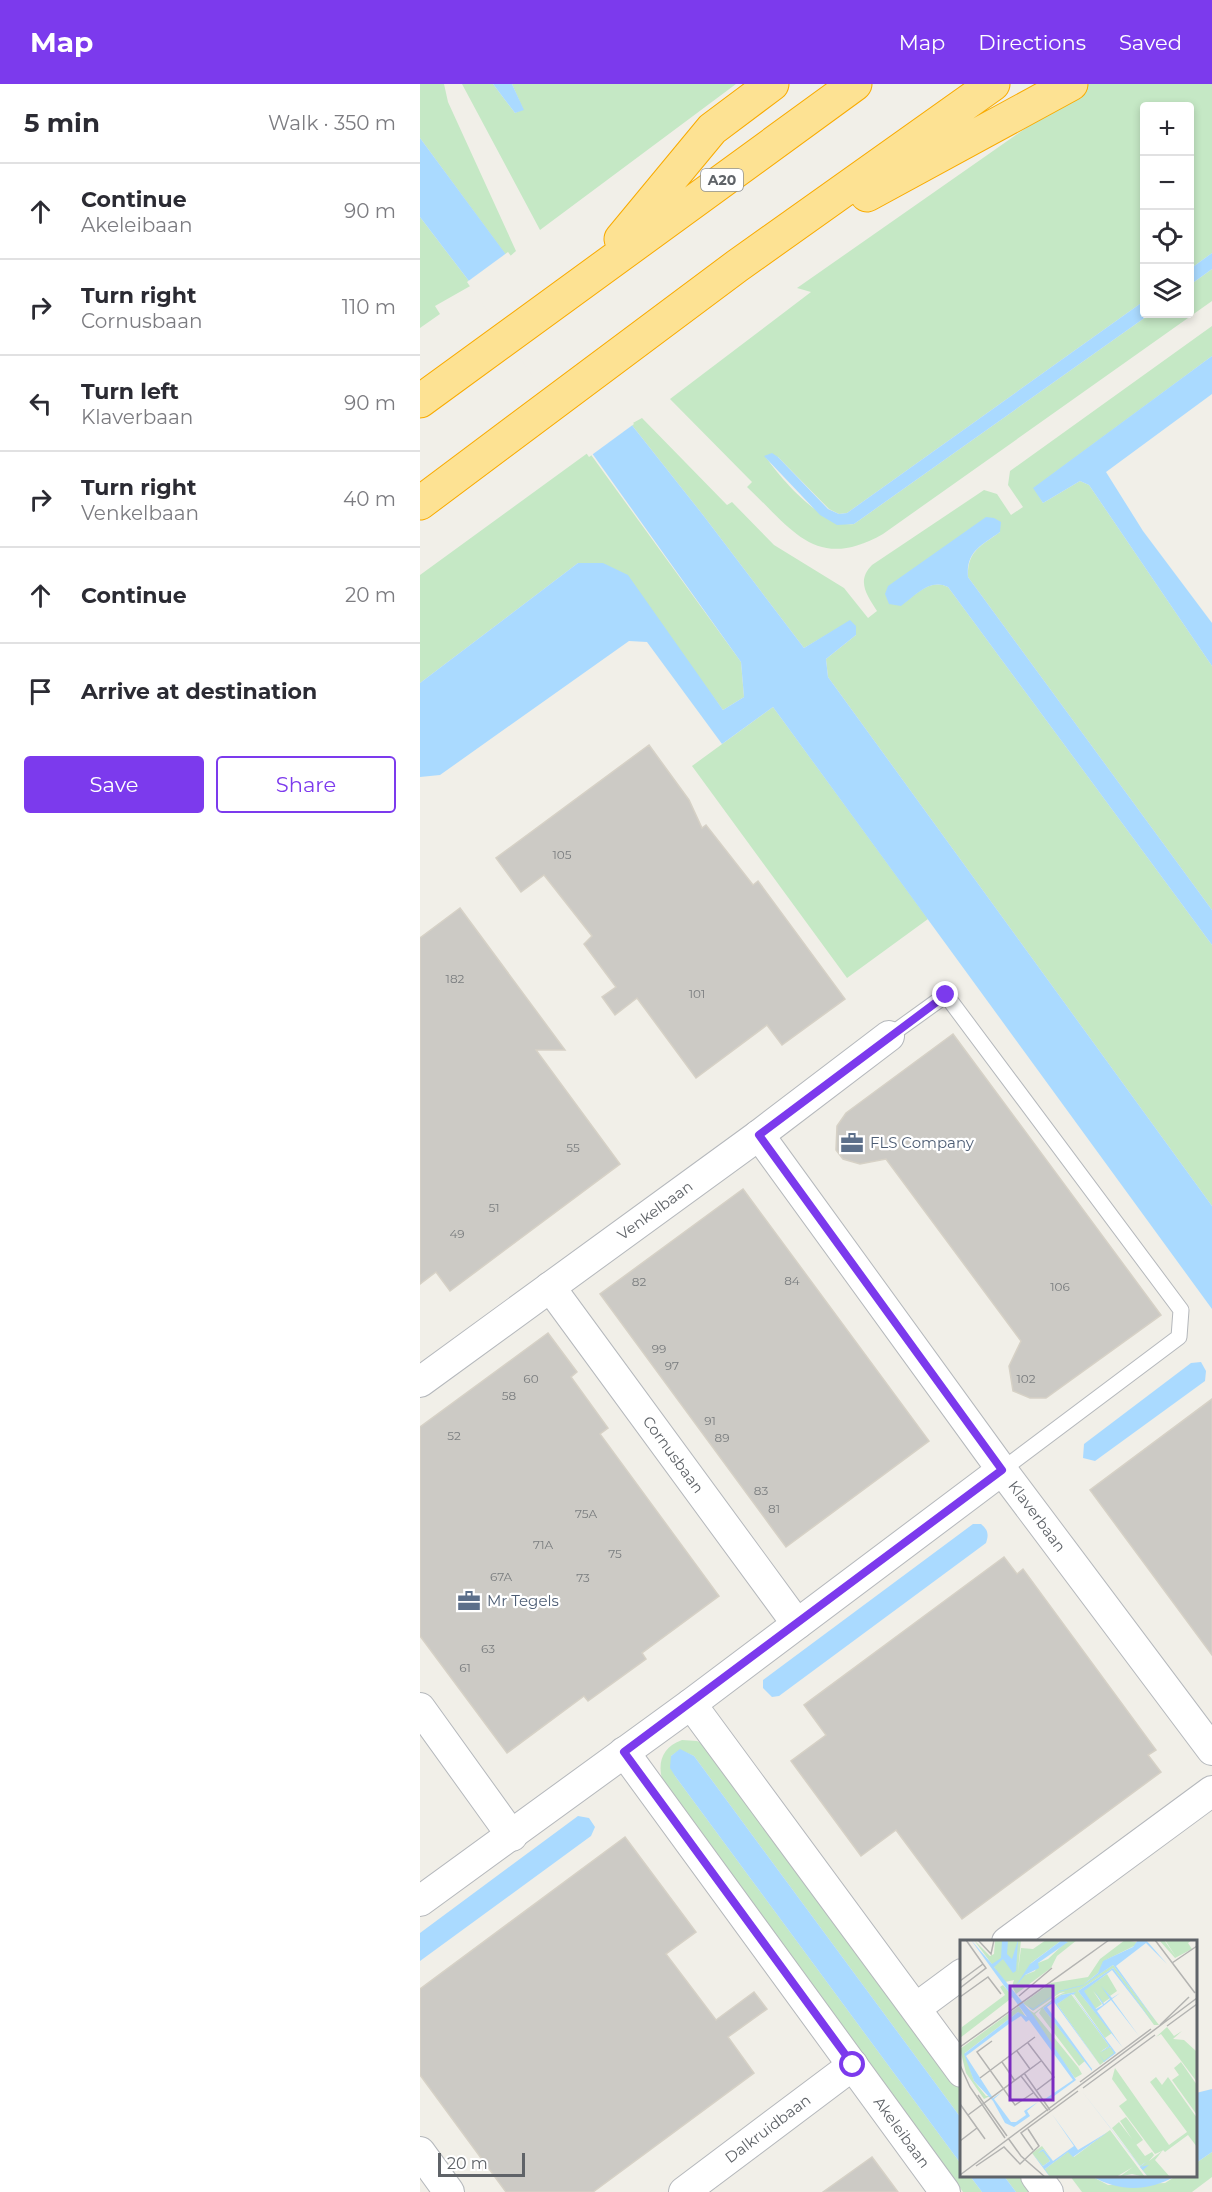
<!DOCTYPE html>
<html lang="en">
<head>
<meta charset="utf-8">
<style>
  body { margin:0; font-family:Montserrat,sans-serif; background:#f7f7f7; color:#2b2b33 }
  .controls { position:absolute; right:18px; top:18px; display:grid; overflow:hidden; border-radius:6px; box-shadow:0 3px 9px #0003 }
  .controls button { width:54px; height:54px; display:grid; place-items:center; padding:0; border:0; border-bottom:2px solid #e1e1e2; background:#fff; color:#2b2b33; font:30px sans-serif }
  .scale { position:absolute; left:18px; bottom:15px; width:87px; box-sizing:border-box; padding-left:6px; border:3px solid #5f6368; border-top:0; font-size:16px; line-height:21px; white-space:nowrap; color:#5f6368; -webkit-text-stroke:4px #fff; paint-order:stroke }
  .stop { position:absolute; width:18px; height:18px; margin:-14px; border:4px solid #7c3aed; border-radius:50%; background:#fff }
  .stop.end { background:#7c3aed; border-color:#fff; box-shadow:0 2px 6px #0008 }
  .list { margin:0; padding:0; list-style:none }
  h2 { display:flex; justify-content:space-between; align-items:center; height:78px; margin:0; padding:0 24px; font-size:26px }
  h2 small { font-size:20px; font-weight:400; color:#7c7c81 }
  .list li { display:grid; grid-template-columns:39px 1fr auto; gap:18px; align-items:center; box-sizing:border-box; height:96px; padding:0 24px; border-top:2px solid #e1e1e2 }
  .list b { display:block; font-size:22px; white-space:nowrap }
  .list p { margin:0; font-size:20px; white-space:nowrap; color:#7c7c81 }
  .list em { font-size:20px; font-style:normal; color:#7c7c81 }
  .actions { display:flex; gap:12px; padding:18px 24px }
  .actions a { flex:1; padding:14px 0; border:2px solid #7c3aed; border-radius:6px; text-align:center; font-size:21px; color:#7c3aed }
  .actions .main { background:#7c3aed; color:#fff }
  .icon { flex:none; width:33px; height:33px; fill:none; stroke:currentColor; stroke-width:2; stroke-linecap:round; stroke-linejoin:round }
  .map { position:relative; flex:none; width:792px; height:2108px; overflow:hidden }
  header { display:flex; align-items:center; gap:36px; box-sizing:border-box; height:84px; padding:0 30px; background:#7c3aed; color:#fff }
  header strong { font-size:28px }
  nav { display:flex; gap:33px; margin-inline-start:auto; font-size:21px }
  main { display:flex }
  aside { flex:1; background:#fff }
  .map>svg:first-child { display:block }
</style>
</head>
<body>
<header>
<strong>Map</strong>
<nav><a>Map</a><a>Directions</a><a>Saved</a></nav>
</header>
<main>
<aside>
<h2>5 min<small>Walk · 350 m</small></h2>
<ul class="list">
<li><svg class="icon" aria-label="ahead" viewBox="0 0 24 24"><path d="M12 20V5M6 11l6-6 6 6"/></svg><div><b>Continue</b><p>Akeleibaan</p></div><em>90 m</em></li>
<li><svg class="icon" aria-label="right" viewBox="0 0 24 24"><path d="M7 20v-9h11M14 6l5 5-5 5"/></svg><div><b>Turn right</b><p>Cornusbaan</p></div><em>110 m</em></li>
<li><svg class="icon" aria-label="left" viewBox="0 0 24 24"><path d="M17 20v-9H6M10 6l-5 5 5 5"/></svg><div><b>Turn left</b><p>Klaverbaan</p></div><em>90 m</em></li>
<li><svg class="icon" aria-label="right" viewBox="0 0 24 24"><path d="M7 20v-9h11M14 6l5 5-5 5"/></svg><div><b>Turn right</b><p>Venkelbaan</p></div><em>40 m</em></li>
<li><svg class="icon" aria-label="ahead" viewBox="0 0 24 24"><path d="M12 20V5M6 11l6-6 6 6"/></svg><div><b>Continue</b></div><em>20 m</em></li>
<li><svg class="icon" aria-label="arrive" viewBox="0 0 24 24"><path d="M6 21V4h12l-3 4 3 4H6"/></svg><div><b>Arrive at destination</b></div></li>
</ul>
<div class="actions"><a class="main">Save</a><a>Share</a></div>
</aside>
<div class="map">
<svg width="792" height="2108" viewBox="0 0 792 2108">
  <rect width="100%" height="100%" fill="#f1efe8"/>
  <path fill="#c5e8c5" d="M0 0H24L28 18 96 167 88 174 0 54Z
    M42 0H73L95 29 103 25 92 0H316L120 146Z
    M669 0H792V169L770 185V22H724V217L427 429 419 430 409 425 358 373 345 372C361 395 403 444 434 440L730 230H770V201L792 185V217L463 450C396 488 373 446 327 403L332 398 250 315 391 208 377 204Z
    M0 133 52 201 15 222 20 230 0 244Z
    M792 242V272L614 404 623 419 660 397 669 401 792 582V826L548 493C547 467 561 462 580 448V438L481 522C495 511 510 494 528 503L792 861V1122L408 593 406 575 436 551 430 537 384 564 283 431 211 340 222 334 307 421 312 418 354 461 424 504 448 534 457 527C447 511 436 497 452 481L564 406 577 410 591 431 603 423 588 401 590 387Z
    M169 368 321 578 324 613 303 626 272 584 182 479H158L0 599V491Z
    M353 623 508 835 427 894 272 682Z
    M262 1656 277 1657 288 1662 541 2005V2034L274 1672 260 1666 251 1672 255 1692 541 2080 542 2092H550L562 2108H543L245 1703C236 1682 240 1664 262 1656Z
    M792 2068V2093L772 2108H662L650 2092H671L688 2101 745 2099 756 2092H776V2079Z
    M584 2092H606L618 2108H596Z"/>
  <path fill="#aadaff" d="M73 0H92L104 26 95 29Z
    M0 54 211 340 283 431 384 564 430 536 436 542V551L406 575 408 593 792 1122V1225L353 623 302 660 227 558 209 557 20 691 0 693V599L158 479H183L208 491 303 626 324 613 321 578 52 201 0 133Z
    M792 169V185L770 201V185Z
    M724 217V230H730L434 440 417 441 400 431 344 372 352 369 358 373 408 425 419 430 427 429Z
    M792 272V310L686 388 723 447 792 539V582L669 401 660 397 623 419 613 404Z
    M566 433 574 434 581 438 580 448C561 462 546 467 548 493L792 826V861L528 503C510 494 496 511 481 522L469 520 465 510 468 502Z
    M781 1278 786 1287 785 1297 675 1377 663 1374 664 1360 771 1279Z
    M553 1440H561C568 1446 569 1450 566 1459L359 1612 352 1613 343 1604V1596Z
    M260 1665 274 1672 541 2034V2080L255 1692 250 1684 251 1672Z
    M158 1732 169 1734 175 1743 171 1752 0 1877V1849Z
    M792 2005V2068L776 2079V2009Z
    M550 2092H584L596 2108H562Z
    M671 2092H756C727 2108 700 2108 671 2092Z"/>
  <path fill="#f1efe8" d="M88 168 214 340 169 373 47 198Z"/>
  <path fill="#cccac5" stroke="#d6d1c6" stroke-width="1.5" d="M229 661 269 716 282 744 286 741 333 801 338 797 425 915 362 961 347 941 276 994 217 914 195 931 182 913 196 903 164 860 172 852 124 791 101 808 76 774Z
    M40 824 145 966H116L200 1080 30 1207 16 1188 0 1200V854Z
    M533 950 741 1231 626 1314H610L593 1307 589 1282 601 1257 466 1075 440 1080 423 1075 416 1066 417 1042 426 1029Z
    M323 1105 509 1357 366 1463 180 1210Z
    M128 1249 157 1288 151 1293 188 1344 180 1350 299 1512 222 1569 226 1575 168 1617 164 1612 87 1669 0 1552V1343Z
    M792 1315V1571L670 1406Z
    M584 1473 597 1490 603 1485 736 1666 728 1671 741 1688 542 1835 476 1746 441 1772 371 1677 406 1651 384 1621Z
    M205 1753 276 1848 246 1870 296 1936 334 1908 347 1925 308 1953 334 1989 173 2108H86L0 1991V1905Z
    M452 2073 478 2108H403Z"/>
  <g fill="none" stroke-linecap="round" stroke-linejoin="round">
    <g stroke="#b5b8bc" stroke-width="17">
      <path id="lane" d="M469 952 526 911 761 1226 759 1253 582 1386"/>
    </g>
    <g stroke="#b5b8bc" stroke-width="32">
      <g id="street">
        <path id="s1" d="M339 1051 582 1386 792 1666"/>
        <path id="s2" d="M130 1203 377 1540"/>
        <path id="s3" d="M0 1298 339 1051 469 952"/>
        <path d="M271 1620 542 1988"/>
        <path d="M0 1624 92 1752"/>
        <path id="s4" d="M204 1668 525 2108"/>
        <path d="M0 1817 271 1620 582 1386"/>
        <path d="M587 1858 792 1707"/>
        <path d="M496 1924 542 1890"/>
        <path d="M0 2068 29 2108"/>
        <path d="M616 2092 628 2108"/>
        <path id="s5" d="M264 2108 433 1981"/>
      </g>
    </g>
    <g stroke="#f9ab00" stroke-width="35">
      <path id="highway" d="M447 111 651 0
        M201 155 292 45 352 0
        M0 317 435 0
        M0 419 317 182 573 0"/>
    </g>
    <use href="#lane" stroke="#fff" stroke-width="15"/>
    <use href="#street" stroke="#fff" stroke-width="30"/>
    <use href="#highway" stroke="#fde293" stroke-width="33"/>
  </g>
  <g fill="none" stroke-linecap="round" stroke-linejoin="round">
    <path stroke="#7c3aed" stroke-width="8" d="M433 1981 204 1668 582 1386 339 1051 526 911"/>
  </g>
  <defs>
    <g id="office-bare" transform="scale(1.8)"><path d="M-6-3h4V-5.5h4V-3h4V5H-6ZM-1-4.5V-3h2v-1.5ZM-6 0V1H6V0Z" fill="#5c6f8a" stroke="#fff" stroke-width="2.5" paint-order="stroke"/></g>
  </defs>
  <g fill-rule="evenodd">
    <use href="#office-bare" x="432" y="1059"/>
    <use href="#office-bare" x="49" y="1517"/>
  </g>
  <g text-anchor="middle" stroke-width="4.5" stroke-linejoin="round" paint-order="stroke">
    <g font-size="12" fill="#7a7d7f">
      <text x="142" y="775">105</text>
      <text x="35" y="899">182</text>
      <text x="277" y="914">101</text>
      <text x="153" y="1068">55</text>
      <text x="74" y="1128">51</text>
      <text x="37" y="1154">49</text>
      <text x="372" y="1201">84</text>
      <text x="219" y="1202">82</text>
      <text x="640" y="1207">106</text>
      <text x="239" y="1269">99</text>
      <text x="252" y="1286">97</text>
      <text x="111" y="1299">60</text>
      <text x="606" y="1299">102</text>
      <text x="89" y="1316">58</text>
      <text x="290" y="1341">91</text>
      <text x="34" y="1356">52</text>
      <text x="302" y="1358">89</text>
      <text x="341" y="1411">83</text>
      <text x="354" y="1429">81</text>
      <text x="166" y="1434">75A</text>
      <text x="123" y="1465">71A</text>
      <text x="195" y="1474">75</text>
      <text x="81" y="1497">67A</text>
      <text x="163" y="1498">73</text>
      <text x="68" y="1569">63</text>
      <text x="45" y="1588">61</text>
    </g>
    <rect fill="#fff" stroke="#8f9295" stroke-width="1.5" x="281" y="85" width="42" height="22" rx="4.5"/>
    <g font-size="14" font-weight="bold" fill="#5f6368">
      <text x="302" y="101">A20</text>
    </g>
    <g font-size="15" fill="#4e5e75" stroke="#fff" text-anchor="start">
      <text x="450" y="1064">FLS Company</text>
      <text x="67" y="1522">Mr Tegels</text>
    </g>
    <g font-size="15" fill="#5f6368" stroke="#fff">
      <text dy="5" stroke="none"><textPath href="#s3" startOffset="291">Venkelbaan</textPath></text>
      <text dy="5" stroke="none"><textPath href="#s2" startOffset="208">Cornusbaan</textPath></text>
      <text dy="5" stroke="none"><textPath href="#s1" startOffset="472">Klaverbaan</textPath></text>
      <text dy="5" stroke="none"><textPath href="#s5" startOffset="105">Dalkruidbaan</textPath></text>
      <text dy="5" stroke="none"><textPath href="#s4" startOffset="471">Akeleibaan</textPath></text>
    </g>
  </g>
  <g transform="translate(540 1856)">
    <rect width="237" height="237" fill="#f1efe8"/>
    <path d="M14 0 30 16 34 14 35 0H61L58 31 61 8 73 9 86 0H102L71 23 65 35 75 31 78 23 88 19 108 0H117L97 16 91 28 56 54 52 46 54 40 45 42ZM165 0 180 3 146 20 138 33 124 44 153 25 199 85H194L153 28 118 51 152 93 145 98 113 53 116 52 101 55 83 68 125 121 119 126 79 73 81 69 75 74 118 127 122 134 115 138 61 64 74 73 97 56 105 52 100 53 73 71 63 63 91 43 128 37 140 19ZM199 0H204L216 17 205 0H232L228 3 232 9 215 18ZM147 34 157 51 150 56 145 51 150 58 143 63 133 51 142 64 135 69 123 51ZM43 45 53 57 0 98 2 87 45 55 40 47ZM111 54 149 106 140 112 150 107 155 113 140 125 97 64ZM59 66 67 79 58 72 5 113 14 141 26 156H30L24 159 6 133 0 109ZM207 87 214 96 222 91 213 99 224 100 236 111 237 142 201 94 196 97ZM221 122 237 145V175L212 140 219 135 214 128ZM155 128 209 205 227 192 190 142 196 137 202 145 208 137 237 178V207L228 195 205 212 203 210 195 220 210 237H188L180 227 186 222 180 226 152 188 159 182 185 216 192 212 194 215 189 221 202 211 195 214 159 166 167 160 152 139ZM166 177 183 200 176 205 160 181ZM150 190 185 237 172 234 159 237 173 227 156 237H90L72 213 82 206 93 221 112 207 93 221 83 209 78 213 83 210 90 221 83 226 73 214 85 229 109 211 114 217Z" fill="#c5e8c5"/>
    <path d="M11 0 32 24 41 18 42 0H48L47 14 52 19 58 0 56 31 53 33 43 19 34 27 73 75 116 140 90 159H85L113 140 69 80 66 82 61 76 50 83 6 116 33 158 42 152 34 159 51 182H56L66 175 64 171 78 162 67 171 70 176 54 187 45 183 33 161 14 141 4 114 58 72 67 77ZM102 0 108 2 78 23 79 28 65 35 55 47 70 24ZM178 0H186L207 24 186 3 156 26 197 83 153 25 122 46 98 52 73 70 71 69 68 66 73 69 99 51 123 45 138 33 143 21 173 7ZM153 28 194 84 152 30 124 51 136 69 143 65 134 50 144 64 150 59 141 46 152 58 160 53 152 59 179 96 151 60 137 71 163 108 118 51ZM116 52 113 55 156 113 144 122 139 114 144 121 154 113 150 107 140 113 149 106 112 54 97 64 140 125 94 62 87 67 132 129V131L83 68 101 55ZM121 150 180 226 187 222 180 227 189 225 183 230 188 237ZM92 174 118 210 148 192 113 217 108 212 85 229 90 237 73 214 83 226 90 221 83 211 78 213 83 209 93 221 114 206Z" fill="#aadaff"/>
    <path fill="none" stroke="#b3b3b1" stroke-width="1.5" d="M6 0 23 24M18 0 31 14 34 0M195 0 235 53M212 23 237 6M0 41 23 24M0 48 26 28 23 24M59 56 92 28M0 57 28 37 41 54M200 85 229 57M207 86 237 64M32 101 17 112 55 165 73 153M68 103 94 137 77 150M0 107 149 0M57 111 70 129M42 122 55 141M0 125 10 147 45 198M64 133 90 170M61 136 88 171M20 138 75 97M120 142 191 89M123 148 195 95M18 155 47 196M0 164 25 199M8 175 81 121M48 198 61 216 85 237M0 201 17 188M73 210 61 193 118 151M16 226 44 207 60 224 79 206 68 189M0 235 237 58"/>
    <path fill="#7b2cbf" fill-opacity="0.15" stroke="#7b2cbf" stroke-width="3" d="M50 46H93V160H50Z"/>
    <rect width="237" height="237" fill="none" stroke="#5f6368" stroke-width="3"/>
  </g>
</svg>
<div class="controls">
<button>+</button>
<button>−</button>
<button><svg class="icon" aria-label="locate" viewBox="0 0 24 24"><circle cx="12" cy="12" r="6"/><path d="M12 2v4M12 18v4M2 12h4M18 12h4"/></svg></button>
<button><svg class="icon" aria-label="layers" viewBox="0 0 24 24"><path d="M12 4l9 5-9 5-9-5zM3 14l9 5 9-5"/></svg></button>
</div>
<div class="scale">20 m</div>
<div class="stop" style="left:433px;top:1981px"></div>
<div class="stop end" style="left:526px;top:911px"></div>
</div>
</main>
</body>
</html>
